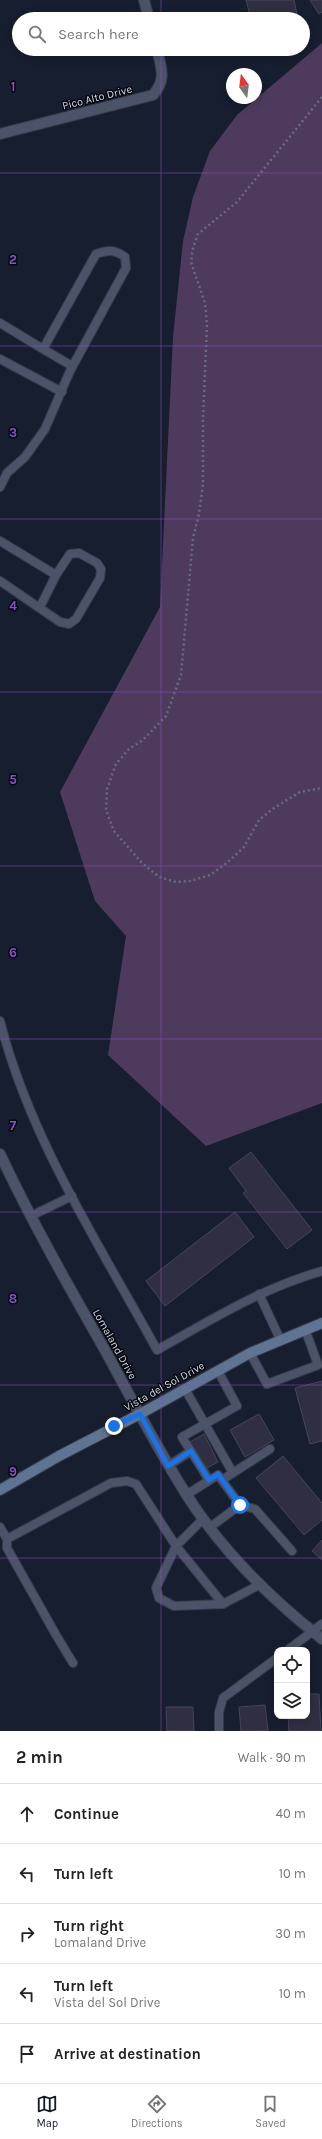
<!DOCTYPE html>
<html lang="en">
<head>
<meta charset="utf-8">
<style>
  body { margin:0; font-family:Karla,sans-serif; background:#f6f6f6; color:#222 }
  .controls { position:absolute; right:12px; bottom:12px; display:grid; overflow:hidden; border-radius:8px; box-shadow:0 2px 10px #0003 }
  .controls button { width:36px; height:36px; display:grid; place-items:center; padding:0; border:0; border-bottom:1px solid #e0e0e0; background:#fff; color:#222; font:20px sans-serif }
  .compass { position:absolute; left:226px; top:68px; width:36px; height:36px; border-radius:50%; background:#fff; box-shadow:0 2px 10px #0003; rotate:346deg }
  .stop { position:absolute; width:12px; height:12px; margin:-9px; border:3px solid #1a73e8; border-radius:50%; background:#fff }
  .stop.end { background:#1a73e8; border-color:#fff; box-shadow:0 1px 4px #0008 }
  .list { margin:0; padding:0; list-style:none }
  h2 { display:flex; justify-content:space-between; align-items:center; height:52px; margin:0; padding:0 16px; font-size:17px }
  h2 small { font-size:13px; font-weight:400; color:#767676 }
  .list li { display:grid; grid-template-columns:26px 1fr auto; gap:12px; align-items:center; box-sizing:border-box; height:60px; padding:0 16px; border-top:1px solid #e0e0e0 }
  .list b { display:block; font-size:15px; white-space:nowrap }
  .list p { margin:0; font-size:13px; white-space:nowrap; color:#767676 }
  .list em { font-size:13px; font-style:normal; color:#767676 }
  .icon { flex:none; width:22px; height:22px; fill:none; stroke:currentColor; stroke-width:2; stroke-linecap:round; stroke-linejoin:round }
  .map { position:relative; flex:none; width:322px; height:1731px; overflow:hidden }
  .search { position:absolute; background:#fff; box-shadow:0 2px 10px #0003; left:12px; right:12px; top:12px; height:44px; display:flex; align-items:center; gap:10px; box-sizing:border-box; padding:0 14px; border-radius:22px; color:#767676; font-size:15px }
  .sheet { height:352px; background:#fff }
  nav { display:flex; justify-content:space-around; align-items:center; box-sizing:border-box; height:56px; border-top:1px solid #e0e0e0; background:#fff; font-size:11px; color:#767676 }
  nav a { display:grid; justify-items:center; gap:2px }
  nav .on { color:#111827 }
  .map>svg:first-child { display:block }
</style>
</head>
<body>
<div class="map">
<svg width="322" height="1731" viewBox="0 0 322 1731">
  <rect width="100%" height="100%" fill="#171e30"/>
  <path fill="#4e3a5d" d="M322 43V1103L206 1146 108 1055 126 936 95 901 60 792 160 607 173 337 183 241 193 197 210 151 237 115Z"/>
  <path fill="#302e42" stroke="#47455a" d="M246 0H294L298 19H251Z
    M310 0H322V12L319 14Z
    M251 1152 312 1230 287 1249 243 1193 246 1191 229 1168Z
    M235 1212 254 1237 165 1306 146 1281Z
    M322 1381V1441L310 1444 295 1388Z
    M259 1414 274 1440 245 1457 230 1430Z
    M204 1434 218 1462 205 1469 190 1442Z
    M283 1456 322 1503V1520L304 1535 256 1478Z
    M322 1540V1560L312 1551Z
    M307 1694H319L321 1731H289L288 1716H307Z
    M265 1705 268 1731H241L239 1707Z
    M166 1707H193L194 1731H167Z"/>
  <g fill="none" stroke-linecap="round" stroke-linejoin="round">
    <g stroke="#363b49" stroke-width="10">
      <path id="service" d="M0 323 43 349 96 254C108 250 114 249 125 257L126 268 70 371 45 429 25 457 7 473 0 487
        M43 349 72 366
        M0 359 62 392
        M0 541 56 575 70 554 79 553 97 563 101 569 100 578 76 619 69 624 60 622 0 581
        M40 607 56 575
        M0 1021C30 1139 99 1244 157 1350 211 1320 262 1288 322 1271
        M31 1216 72 1196
        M259 1294 280 1339
        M250 1353 267 1384 318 1365 305 1329
        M185 1389 205 1424 237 1406 218 1371
        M168 1466 191 1451
        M209 1480 182 1437 205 1424 233 1473
        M222 1480 270 1449
        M186 1495 218 1475 240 1505 255 1509 292 1551
        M203 1519 176 1546 156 1588 159 1598 174 1606 223 1604 259 1585
        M0 1527 7 1539 111 1483 127 1481 136 1484 176 1546 223 1604
        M209 1528 240 1505
        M7 1539V1548L56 1635 73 1663
        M288 1650 322 1624
        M219 1731V1712L223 1698 277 1658"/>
    </g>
    <g stroke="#363b49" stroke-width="12">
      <path id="minor" d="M144 0 149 19
        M0 134 153 95C167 79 161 68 157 49"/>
    </g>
    <g stroke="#363b49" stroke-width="12">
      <path id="tertiary" d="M0 1154C32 1222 69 1287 106 1352 132 1400 157 1448 186 1494 222 1551 270 1598 322 1639"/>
    </g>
    <g stroke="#363b49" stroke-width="12">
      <path id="secondary" d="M0 1490 59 1456 140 1414 250 1353 322 1323"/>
    </g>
    <path stroke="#666d7c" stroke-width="2.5" stroke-dasharray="2 3" stroke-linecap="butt" d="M322 97 237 202 198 234 193 248 191 262 205 303 207 325 203 418V484L199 514 193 538 181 675 166 716 143 740 129 749 116 764 107 789 106 810 114 831 142 863 159 877 176 882 190 881 210 875 228 862 244 847 259 820 274 808 300 792 322 788"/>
    <use href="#service" stroke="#4b5368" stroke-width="8"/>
    <use href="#minor" stroke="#4b5368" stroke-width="10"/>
    <use href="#tertiary" stroke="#4b5368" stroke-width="10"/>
    <use href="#secondary" stroke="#5f7492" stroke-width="10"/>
  </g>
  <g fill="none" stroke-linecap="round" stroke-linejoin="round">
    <path stroke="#1a73e8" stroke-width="5" d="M114 1426 140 1414 168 1466 191 1451 209 1480 218 1474 240 1505"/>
  </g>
  <path fill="none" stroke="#8d4fc7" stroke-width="1" stroke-opacity="0.55" d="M161 0V19M161 49V1731M0 173H322M0 346H322M0 519H322M0 692H322M0 866H322M0 1039H322M0 1212H322M0 1385H322M0 1558H322"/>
  <g text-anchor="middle" stroke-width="3" stroke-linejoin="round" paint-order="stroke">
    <g font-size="11" fill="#d6dbe7" stroke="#060810">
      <text transform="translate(97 97) rotate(-14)" y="4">Pico Alto Drive</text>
      <text transform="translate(115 1344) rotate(61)" y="4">Lomaland Drive</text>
      <text transform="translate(164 1386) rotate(-29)" y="4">Vista del Sol Drive</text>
    </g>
  </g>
  <g font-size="13" text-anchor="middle" font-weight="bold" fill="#8d4fc7" stroke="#060810" stroke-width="3" stroke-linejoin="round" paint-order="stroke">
    <text x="13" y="91">1</text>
    <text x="13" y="264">2</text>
    <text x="13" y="437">3</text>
    <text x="13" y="610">4</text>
    <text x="13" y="784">5</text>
    <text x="13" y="957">6</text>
    <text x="13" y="1130">7</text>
    <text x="13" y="1303">8</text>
    <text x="13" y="1476">9</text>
  </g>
</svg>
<div class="controls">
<button><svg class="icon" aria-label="locate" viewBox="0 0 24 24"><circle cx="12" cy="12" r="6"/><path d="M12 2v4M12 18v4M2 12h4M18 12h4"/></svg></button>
<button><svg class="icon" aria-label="layers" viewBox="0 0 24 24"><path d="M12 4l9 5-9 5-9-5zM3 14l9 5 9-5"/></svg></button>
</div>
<svg class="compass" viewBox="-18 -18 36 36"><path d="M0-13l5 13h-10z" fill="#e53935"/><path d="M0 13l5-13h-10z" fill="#767676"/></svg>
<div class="stop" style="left:240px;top:1505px"></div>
<div class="stop end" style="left:114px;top:1426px"></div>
<div class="search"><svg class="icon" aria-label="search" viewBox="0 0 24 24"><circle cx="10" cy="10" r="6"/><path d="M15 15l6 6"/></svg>Search here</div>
</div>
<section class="sheet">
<h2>2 min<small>Walk · 90 m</small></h2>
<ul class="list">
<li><svg class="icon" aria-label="ahead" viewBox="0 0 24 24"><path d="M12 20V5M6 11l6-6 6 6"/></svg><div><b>Continue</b></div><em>40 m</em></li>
<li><svg class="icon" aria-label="left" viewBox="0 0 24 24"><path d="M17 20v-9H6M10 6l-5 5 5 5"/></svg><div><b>Turn left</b></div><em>10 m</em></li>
<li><svg class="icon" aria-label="right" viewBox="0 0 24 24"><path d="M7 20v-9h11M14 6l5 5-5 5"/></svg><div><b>Turn right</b><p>Lomaland Drive</p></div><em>30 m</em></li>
<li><svg class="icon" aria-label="left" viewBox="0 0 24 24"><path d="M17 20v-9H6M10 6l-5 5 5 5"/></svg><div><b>Turn left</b><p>Vista del Sol Drive</p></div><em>10 m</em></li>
<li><svg class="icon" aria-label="arrive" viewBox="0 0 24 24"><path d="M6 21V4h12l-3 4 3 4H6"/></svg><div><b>Arrive at destination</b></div></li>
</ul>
</section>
<nav>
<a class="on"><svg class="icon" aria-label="map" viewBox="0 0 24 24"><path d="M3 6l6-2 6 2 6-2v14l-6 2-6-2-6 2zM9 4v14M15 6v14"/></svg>Map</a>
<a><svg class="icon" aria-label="directions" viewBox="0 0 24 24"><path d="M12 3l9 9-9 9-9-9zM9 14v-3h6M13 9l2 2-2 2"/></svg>Directions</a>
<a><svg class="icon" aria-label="saved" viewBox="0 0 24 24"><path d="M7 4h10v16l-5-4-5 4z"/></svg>Saved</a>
</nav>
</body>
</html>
